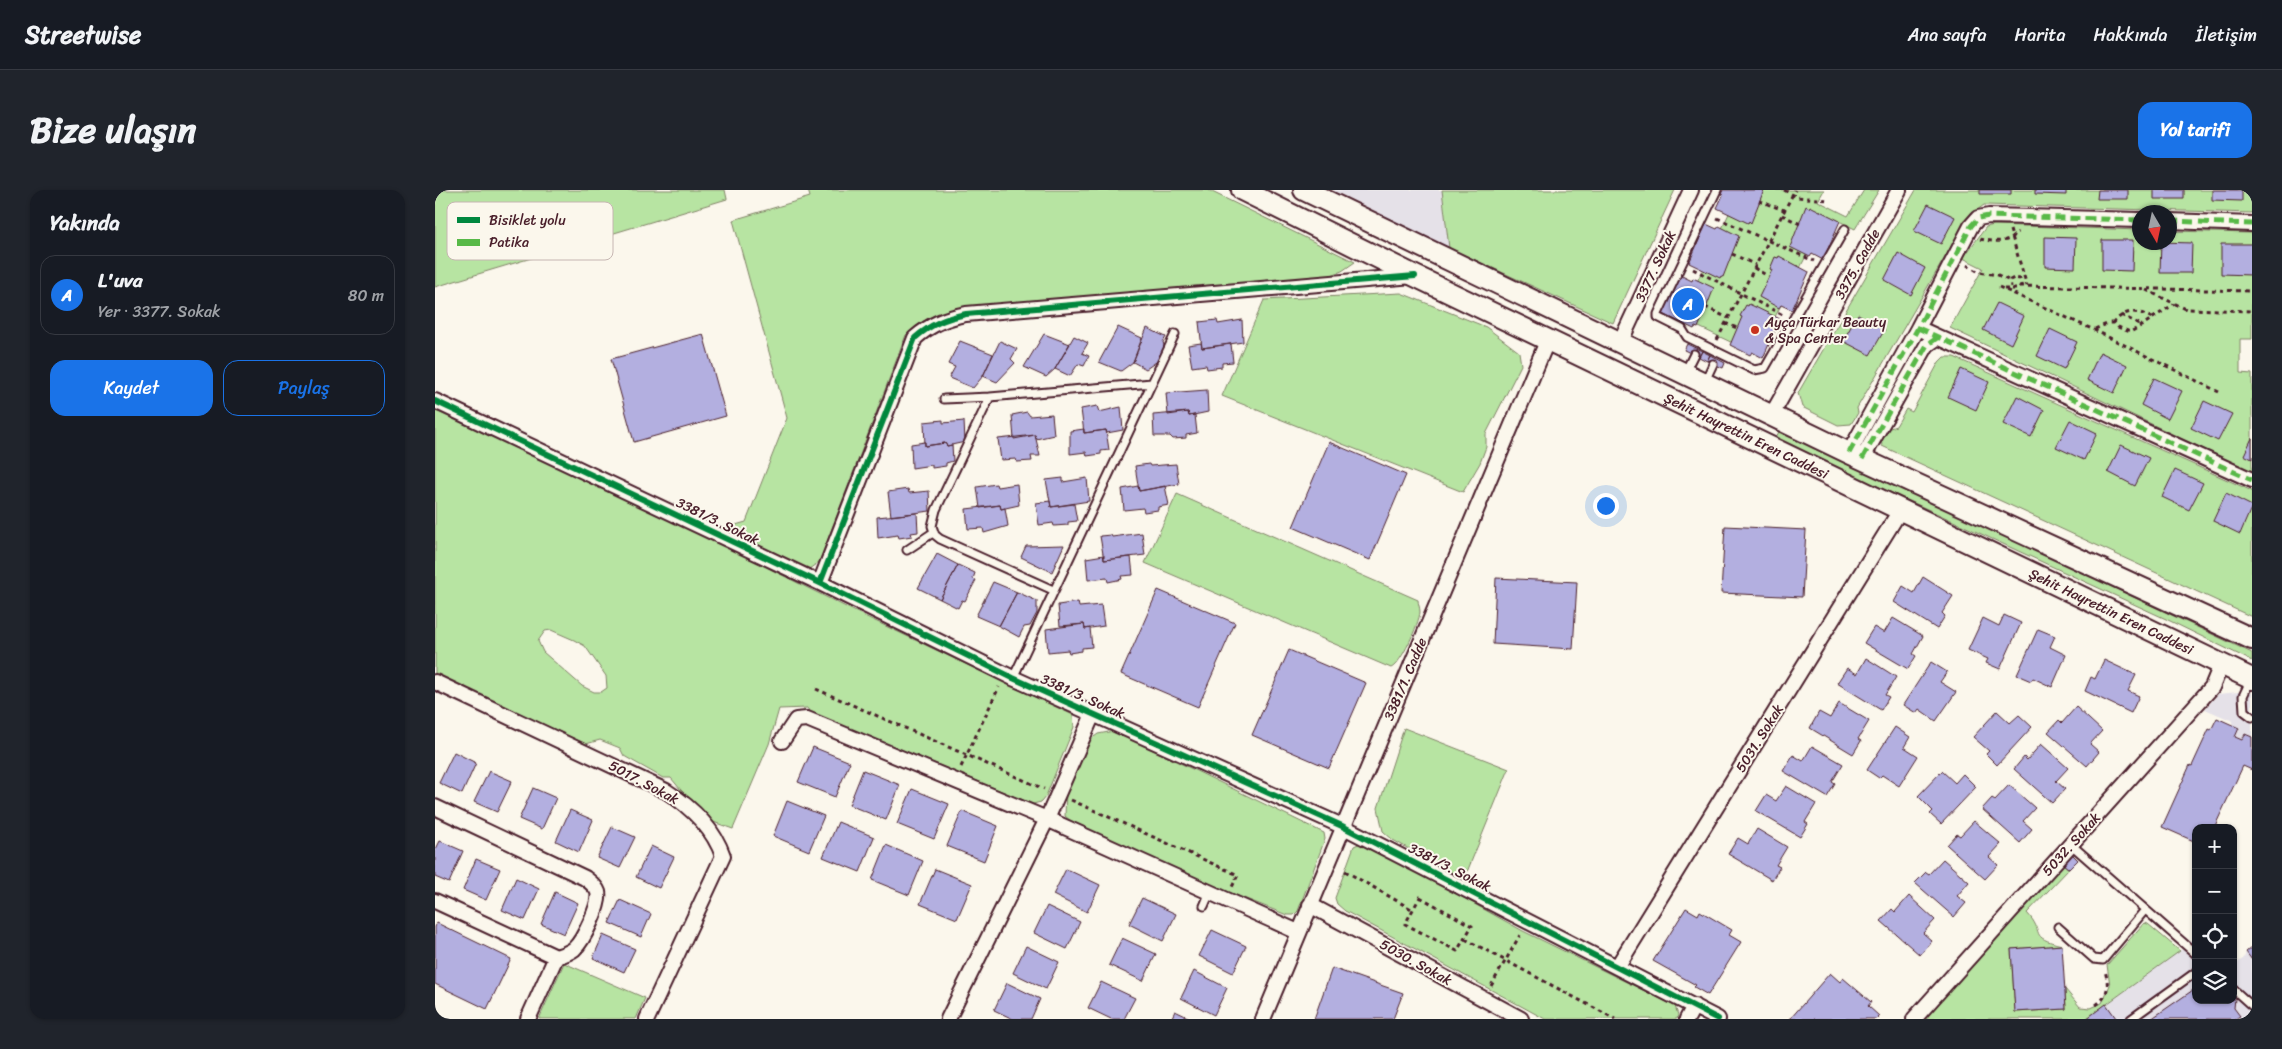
<!DOCTYPE html>
<html lang="tr">
<head>
<meta charset="utf-8">
<style>
  body { margin:0; font-family:Sriracha,sans-serif; background:#20242c; color:#f1f3f6 }
  .controls { position:absolute; right:15px; bottom:15px; display:grid; overflow:hidden; border-radius:10px; box-shadow:0 1px 4px #0004 }
  .controls button { width:45px; height:45px; display:grid; place-items:center; padding:0; border:0; border-bottom:1px solid #363941; background:#171b24; color:#f1f3f6; font:25px sans-serif }
  .compass { position:absolute; left:1697px; top:15px; width:45px; height:45px; border-radius:50%; background:#171b24; box-shadow:0 1px 4px #0004; rotate:171deg }
  .you { position:absolute; left:1170px; top:315px; width:18px; height:18px; margin:-12px; border:4px solid #fff; border-radius:50%; background:#1a73e8; box-shadow:0 0 0 8px #1a73e833 }
  .badge { display:grid; place-items:center; width:32px; height:32px; border-radius:50%; background:#1a73e8; color:#fff; font-size:16px; font-weight:700 }
  .pin { position:absolute; translate:-50% -50%; border:2px solid #fff; box-shadow:0 1px 5px #0006 }
  .list { margin:0; padding:0; list-style:none }
  h2 { display:flex; justify-content:space-between; align-items:center; height:65px; margin:0; padding:0 20px; font-size:21px }
  h2 small { font-size:16px; font-weight:400; color:#9ea1a6 }
  .list li { display:grid; grid-template-columns:32px 1fr auto; gap:15px; align-items:center; box-sizing:border-box; height:80px; margin:0 10px 10px; padding:0 10px; border:1px solid #363941; border-radius:15px }
  .list b { display:block; font-size:19px; white-space:nowrap }
  .list p { margin:0; font-size:16px; white-space:nowrap; color:#9ea1a6 }
  .list em { font-size:16px; font-style:normal; color:#9ea1a6 }
  .actions { display:flex; gap:10px; padding:15px 20px }
  .actions a { flex:1; padding:11px 0; border:1px solid #1a73e8; border-radius:15px; text-align:center; font-size:18px; color:#1a73e8 }
  .actions .main { background:#1a73e8; color:#fff }
  .icon { flex:none; width:28px; height:28px; fill:none; stroke:currentColor; stroke-width:2; stroke-linecap:round; stroke-linejoin:round }
  .map { position:relative; flex:none; width:1817px; height:829px; overflow:hidden; border-radius:15px }
  header { display:flex; align-items:center; gap:30px; box-sizing:border-box; height:70px; padding:0 25px; background:#171b24; border-bottom:1px solid #363941 }
  header strong { font-size:24px }
  nav { display:flex; gap:28px; margin-inline-start:auto; font-size:18px }
  .intro { display:flex; align-items:center; justify-content:space-between; box-sizing:border-box; height:120px; padding:0 30px }
  h1 { margin:0; font-size:35px }
  .button { padding:12px 22px; border-radius:15px; background:#1a73e8; color:#fff; font-size:18px; font-weight:700 }
  main { display:flex; gap:30px; padding:0 30px }
  aside { flex:1; background:#171b24; border-radius:15px; box-shadow:0 1px 4px #0004 }
  .map>svg:first-child { display:block }
</style>
</head>
<body>
<header>
<strong>Streetwise</strong>
<nav><a>Ana sayfa</a><a>Harita</a><a>Hakkında</a><a>İletişim</a></nav>
</header>
<div class="intro"><h1>Bize ulaşın</h1><a class="button">Yol tarifi</a></div>
<main>
<aside>
<h2>Yakında<small></small></h2>
<ul class="list">
<li><span class="badge">A</span><div><b>L'uva</b><p>Yer · 3377. Sokak</p></div><em>80 m</em></li>
</ul>
<div class="actions"><a class="main">Kaydet</a><a>Paylaş</a></div>
</aside>
<div class="map">
<svg width="1817" height="829" viewBox="0 0 1817 829">
  <rect width="100%" height="100%" fill="#fbf7ec"/>
  <filter id="ink" filterUnits="userSpaceOnUse"><feTurbulence type="fractalNoise" baseFrequency=".02" numOctaves="2"/><feDisplacementMap in="SourceGraphic" scale="10" xChannelSelector="R" yChannelSelector="G"/><feConvolveMatrix kernelMatrix="1 2 1 2 8 2 1 2 1" color-interpolation-filters="sRGB"/></filter>
  <g filter="url(#ink)">
    <path fill="#e5e1e8" d="M897 0H1007L1014 58Z
      M1813 501 1817 503V547L1810 544 1807 550 1800 547 1797 535 1798 531 1770 519 1783 504Z
      M1755 750 1761 755V810H1798V776L1809 768 1811 762 1817 757V829H1651L1745 761Z"/>
    <path fill="#b7e4a2" stroke="#808266" fill-rule="evenodd" d="M0 0H290L292 9 0 97Z
      M373 0H773L920 72 907 81 888 88 532 117C503 123 493 125 471 145L384 372 374 379 362 377 290 338 311 332 352 228 298 30 375 7Z
      M1007 0H1240L1178 133 1014 58Z
      M1305 0H1389L1383 11 1413 26 1429 0H1444L1420 39 1392 25 1321 164 1245 128Z
      M1481 0H1817V23L1549 15 1534 26 1422 218 1423 223 1416 234 1403 235 1367 217 1363 203Z
      M1559 35 1704 40V52H1734L1735 41 1817 43V149H1805V183L1817 184V282L1515 138 1548 78 1528 68 1551 37Z
      M966 103 1051 137 1084 162 1086 175 1051 244V257L1045 273 1028 302 787 206 829 110Z
      M1509 167H1519L1817 301V427L1447 256 1446 248 1452 239 1461 236 1471 219 1477 222 1504 172Z
      M0 221 14 225 285 349 337 380 419 421 638 525 639 537 611 606 606 612 598 614 375 522 372 518 344 519 334 554 298 639 270 629 236 588H228L189 566 185 558 165 550 151 554 0 484ZM116 440 139 450 150 456 171 486 172 498 166 502H159L147 496 108 462 103 451 110 441Z
      M1345 240 1817 463V471L1731 429 1340 249Z
      M742 304 983 410C983 413 985 418 985 422 984 434 966 474 956 478L710 373Z
      M969 538 1074 579 1032 682 1026 688 958 650 948 641 943 618Z
      M679 541 889 643 890 649 863 721 859 725H852L778 696 637 632 630 626 631 601 652 552 663 544Z
      M928 652 1088 741 1240 816 1243 825 1242 829H1110L910 721 902 714 900 708 919 656Z
      M1627 673 1634 679 1592 723C1611 743 1592 747 1627 755L1576 759 1580 822 1631 819 1630 799 1645 817 1656 818 1667 813 1675 795 1672 775 1709 733 1713 734 1745 761 1651 829H1490Z
      M129 773 210 808 201 829H104Z"/>
    <path fill="#b3afe0" stroke="#4a1f2b" d="M1288 0H1329L1316 33 1314 31 1313 33 1282 18 1288 5 1286 4Z
      M1545 0H1576V4H1545Z
      M1600 0H1631V5L1600 4Z
      M1663 0H1693V9H1662Z
      M1719 0H1749V9H1719Z
      M1777 0H1807V11L1777 10Z
      M1493 14 1520 27 1506 54 1479 41Z
      M1371 16 1374 18 1375 16 1405 31 1388 70 1377 64 1375 67 1355 57Z
      M1271 34 1282 39 1284 36 1304 46 1288 87 1286 86 1285 88 1254 73Z
      M1610 47 1641 48 1640 78 1610 77Z
      M1667 50H1698L1697 81 1667 80Z
      M1726 52 1757 53 1756 83H1725Z
      M1786 54H1817L1816 85 1786 84Z
      M1463 63 1490 78 1476 105 1449 90Z
      M1344 66 1374 82 1357 120 1346 115 1344 118 1324 107 1337 80 1335 79 1340 67 1343 68Z
      M1245 85 1257 91 1258 88 1279 98 1263 138 1260 137 1259 139 1228 124Z
      M1562 113 1589 126 1576 154 1548 140Z
      M1314 114 1345 129 1328 168 1317 162 1315 165 1295 155 1307 127 1305 126 1311 115 1313 116Z
      M1423 124 1450 139 1435 165 1408 151Z
      M782 130 783 134 807 130 808 152 767 158 764 132Z
      M683 137 707 148 698 172 686 181 664 172Z
      M712 138 731 147 728 152 730 159 724 170 711 179 698 172Z
      M1615 139 1642 152 1629 179 1602 166Z
      M268 144 291 226 199 252 176 169Z
      M609 144 635 154 620 179 611 187 589 177Z
      M639 146 653 153 647 163 654 166 649 176 643 174 635 186 620 179Z
      M525 151 558 164 548 186 538 198 514 188 520 177 513 174Z
      M565 151 582 159 576 169 580 173 562 192 548 186Z
      M766 153 767 158 796 154 798 172 787 173V177L772 179 771 175 757 177 753 155Z
      M1252 154 1267 161 1264 167 1249 160Z
      M1267 161 1275 165 1272 171 1264 167Z
      M1665 162 1692 175 1679 203 1652 190Z
      M1275 165 1290 173 1288 178 1272 171Z
      M1526 179 1554 192 1541 220 1513 207Z
      M1719 188 1747 201 1733 229 1706 215Z
      M772 200 773 222 754 226 753 222 733 225 731 203Z
      M1582 206 1609 220 1596 247 1568 234Z
      M1769 211 1797 224 1783 251 1756 238Z
      M662 216 664 222 686 217 688 240 672 243 671 240 649 243 646 219Z
      M592 222 595 226 617 224 619 245 601 249 600 245 579 249 577 225Z
      M753 222 754 226 760 225 762 243 751 245V248L738 249 735 246H719L718 225Z
      M508 230V233L529 231 530 252 512 256 510 253 490 256 489 232Z
      M1635 230 1662 243 1649 270 1621 257Z
      M649 239V243L671 240 674 260 666 261V264L652 266 651 262 635 264V241Z
      M600 245 605 266H596L597 271 582 272 581 269 566 270 563 249Z
      M1817 248V269L1809 265Z
      M490 252V256L510 253 512 256 517 255 518 271 511 273V276L497 278V275L477 278 476 254Z
      M894 252 971 285 935 370 858 337Z
      M1686 255 1714 268 1700 296 1673 282Z
      M714 274 715 276 741 274 744 294 704 301 700 276Z
      M1740 280 1768 293 1754 320 1727 307Z
      M628 288V292L652 288 654 311 616 317 611 290Z
      M561 294 562 297 582 294 584 315 566 319 565 315 545 318 542 297Z
      M703 296 704 301 730 296 734 315 723 317V320L709 322 708 318 689 320 687 299Z
      M473 299 474 303 494 301 495 321 456 326 453 302Z
      M1791 303 1817 316 1805 344 1778 331Z
      M615 311 616 317 639 314 642 331 633 332V335L619 336 618 333 604 335 601 313Z
      M565 315 566 319 570 318 573 336 549 343 548 338 533 339 531 319Z
      M482 323 483 342 476 343 477 346 464 348 463 345 443 348 442 327Z
      M1290 336 1371 340 1367 407 1286 403Z
      M707 343 710 365 669 370 665 346 676 345 677 347Z
      M629 355 617 382 586 367 591 356Z
      M502 364 523 375 505 409 483 398Z
      M669 365V370L696 367 698 385 686 386 687 389 673 392 672 388 653 390 651 368Z
      M523 375 540 383 538 389 541 390 530 411 527 410 523 418 505 409Z
      M1488 387 1518 406 1507 423 1510 426 1502 439 1459 412 1468 396 1479 403Z
      M1061 388 1142 392 1138 459 1058 454Z
      M558 392 582 402 564 436 541 426Z
      M723 400 800 433 763 517 686 484Z
      M582 402 602 411V423L595 436 589 437 584 447 564 436Z
      M643 412 644 417 666 415 669 436 650 439 649 434 625 436 623 415Z
      M1569 425 1586 433 1565 479 1551 473 1553 469 1533 460 1548 428 1564 436Z
      M1458 428 1488 446 1478 464 1481 466 1473 479 1429 453 1439 437 1449 443Z
      M649 434 650 439 655 438 657 457 647 458V461L634 463 633 460 613 462 611 439Z
      M1603 439 1620 446 1615 457 1631 465 1617 497 1598 488 1596 491 1582 485Z
      M854 460 931 493 894 578 817 545Z
      M1431 468 1461 487 1450 505 1454 507 1446 520 1402 493 1412 478 1422 484Z
      M1669 470 1701 485 1693 501 1704 506 1696 523 1650 501 1656 487 1660 489Z
      M1496 472 1512 482 1505 492 1521 502 1501 531 1484 519 1481 523 1468 515Z
      M1404 513 1434 531 1423 549 1426 551 1418 564 1375 538 1384 522 1395 528Z
      M1641 517 1667 541 1655 554 1664 562 1652 576 1613 542 1624 530 1627 533Z
      M1562 521 1575 533 1584 525 1597 537 1562 575 1551 564 1554 561 1538 547Z
      M1782 528 1804 538 1800 547 1807 550 1810 544 1817 547V580L1808 576 1779 638H1761V652L1727 637 1755 575 1757 576 1774 539 1776 540Z
      M1460 537 1475 547 1469 557 1483 566 1464 596 1447 585 1444 588 1432 580Z
      M1606 554 1633 578 1621 591 1630 599 1617 613 1579 579 1589 567 1592 570Z
      M1377 556 1408 574 1397 592 1400 594 1392 607 1348 581 1358 565 1368 571Z
      M378 557 415 572 400 607 363 592Z
      M19 562 41 573 27 604 4 593Z
      M428 580 465 595 451 630 414 615Z
      M54 581 77 591 62 622 39 612Z
      M1507 581 1520 593 1528 584 1541 597 1506 634 1495 624 1498 621 1483 606Z
      M1574 595 1600 618 1588 631 1597 639 1585 653 1547 619 1557 608 1560 610Z
      M1351 596 1381 614 1370 632 1373 634 1365 647 1321 621 1331 605 1341 611Z
      M98 598 121 608 107 639 84 629Z
      M477 599 514 614 499 649 462 634Z
      M352 611 389 626 374 661 338 646Z
      M135 620 158 630 144 662 121 651Z
      M527 621 563 636 549 671 512 656Z
      M1539 631 1566 654 1554 667 1563 675 1550 689 1512 655 1522 644 1525 646Z
      M403 632 439 647 425 682 388 667Z
      M177 637 200 647 185 678 162 668Z
      M1322 639 1352 657 1341 675 1345 677 1337 690 1293 664 1303 648 1313 654Z
      M5 651 28 661 14 693 0 687V661Z
      M451 655 488 671 474 705 437 690Z
      M216 656 239 667 224 698 201 687Z
      M1636 663 1643 670 1634 679 1627 673Z
      M41 669 65 679 51 710 28 700Z
      M1508 669 1534 692 1522 706 1531 713 1519 727 1480 693 1491 682 1494 684Z
      M500 679 537 694 522 729 485 714Z
      M631 679 665 695 652 722 618 705Z
      M81 688 104 699 90 730 67 720Z
      M120 702 143 713 129 744 106 734Z
      M1474 706 1500 730 1488 743 1497 751 1485 765 1446 731 1457 719 1460 722Z
      M707 708 741 724 728 751 694 734Z
      M185 710 216 724 206 747 174 733Z
      M612 716 645 732 632 759 599 743Z
      M1251 718 1263 725 1265 721 1297 740 1294 745 1306 752 1273 805 1259 797 1261 795 1218 771Z
      M2 733 76 769 52 819 0 794V737Z
      M777 740 811 756 798 783 764 766Z
      M168 745 200 759 189 782 158 768Z
      M687 748 721 764 708 791 674 775Z
      M1627 755 1631 819 1580 822 1576 759Z
      M591 756 624 772 611 799 578 783Z
      M1817 757V770L1811 762Z
      M897 778 968 803 958 829H879Z
      M759 781 792 798 779 825 746 808Z
      M1395 783 1405 792 1408 788 1436 812 1433 816 1444 826 1441 829H1355Z
      M666 792 700 808 689 829H676L653 818Z
      M572 793 605 809 596 829H578L559 820Z
      M1761 798V810H1798V806L1800 808 1799 818 1805 826 1800 829H1716Z
      M1671 814 1681 828 1680 829H1651Z
      M740 821 757 829H736Z"/>
    <g fill="none" stroke-linecap="round" stroke-linejoin="round">
      <g stroke="#4a1f2b" stroke-width="11">
        <path id="service" d="M1282 0 1223 124V127L1247 139 1252 147 1319 180 1330 178 1410 39
          M1250 182 1259 164
          M1270 191 1278 174
          M509 209 555 207
          M472 360 499 342
          M618 400 505 349 500 345 497 336 501 320 555 207 717 193
          M578 488 740 144
          M1816 489 1808 506 1809 521 1817 527
          M1640 658 1761 764
          M769 716 775 702
          M1623 737 1659 769 1668 770 1710 720
          M1798 799 1817 816
          M1696 829 1761 782"/>
      </g>
      <g stroke="#4a1f2b" stroke-width="18">
        <path id="minor" d="M1734 31 1817 34
          M1483 138 1817 290
          M1185 153 1256 0
          M0 211 385 393 578 488 907 636 1283 829
          M1336 226 1464 0
          M1414 263 1483 138 1536 36 1543 28 1554 26 1704 30
          M1427 269 1492 155 1502 148
          M385 393 480 148C496 134 511 128 531 124L978 86
          M0 492 231 601C256 617 278 637 288 666L212 829
          M347 551 361 530 372 529 612 629 863 742
          M0 617 150 688C155 692 161 696 163 702 166 714 148 751 139 759 134 763 127 765 121 767L0 711
          M875 715 1086 829
          M1182 777 1466 319
          M93 829 121 767
          M513 829 612 629 658 524
          M828 829 1113 149
          M1252 829 1259 816
          M1479 829 1777 497 1786 475"/>
      </g>
      <g stroke="#4a1f2b" stroke-width="24">
        <g id="secondary">
          <path id="s1" d="M807 0 980 86 1817 489"/>
          <path d="M869 0 1414 263 1817 449"/>
        </g>
      </g>
      <path stroke="#4a1f2b" stroke-width="3" stroke-dasharray="4 4" stroke-linecap="butt" d="M1349 0 1362 7 1393 10
        M1324 11 1349 20
        M1347 25 1365 34
        M1282 28 1379 71
        M1575 40 1592 96
        M1545 49C1559 52 1573 54 1583 42
        M1297 64 1321 75
        M1532 75 1544 82 1563 85 1575 91
        M1319 78 1333 86
        M1258 79 1348 125
        M1585 96 1817 101
        M1564 97 1659 140 1784 202
        M1569 99H1583L1586 95 1585 89 1579 88 1575 90 1576 97
        M1711 100 1751 119 1817 121
        M1270 117 1293 128
        M1686 125 1708 136
        M1717 128C1702 120 1691 119 1679 132L1683 137 1695 142C1711 134 1724 123 1740 114
        M1290 133 1302 138
        M1660 139 1674 133H1680
        M1282 150 1360 0
        M381 499 609 599
        M526 577 564 497
        M636 610 803 685 797 697
        M910 681 978 720
        M985 707 1037 736 1022 761 970 734Z
        M1030 749 1180 829
        M1056 796 1085 745
        M1661 815C1674 806 1674 795 1670 781"/>
      <use href="#service" stroke="#fbf7ec" stroke-width="7"/>
      <use href="#minor" stroke="#fbf7ec" stroke-width="14"/>
      <use href="#secondary" stroke="#fbf7ec" stroke-width="20"/>
      <path stroke="#58b947" stroke-width="5" stroke-dasharray="10 5" stroke-linecap="butt" d="M1734 31 1817 34
        M1483 138 1817 290
        M1414 263 1483 138 1536 36 1543 28 1554 26 1704 30
        M1427 269 1492 155 1502 148"/>
      <g stroke="#fbf7ec" stroke-width="9">
        <path id="cycleway" d="M0 211 385 393 578 488 907 636 1283 829
          M385 393 480 148C496 134 511 128 531 124L980 86"/>
      </g>
      <use href="#cycleway" stroke="#00873e" stroke-width="6"/>
    </g>
  </g>
  <circle fill="#c8321e" stroke="#fbf7ec" stroke-width="2" cx="1320" cy="140" r="5"/>
  <g text-anchor="middle" stroke-width="4" stroke-linejoin="round" paint-order="stroke">
    <g font-size="14" fill="#4a1f2b" stroke="#fbf7ec">
      <text transform="translate(1422 74) rotate(-61)" y="5">3375. Cadde</text>
      <text transform="translate(1220 76) rotate(-65)" y="5">3377. Sokak</text>
      <text dy="5" stroke="none"><textPath href="#s1" startOffset="561">Şehit Hayrettin Eren Caddesi</textPath></text>
      <text transform="translate(283 331) rotate(26)" y="5">3381/3. Sokak</text>
      <text dy="5" stroke="none"><textPath href="#s1" startOffset="966">Şehit Hayrettin Eren Caddesi</textPath></text>
      <text transform="translate(970 489) rotate(-67)" y="5">3381/1. Cadde</text>
      <text transform="translate(648 506) rotate(24)" y="5">3381/3. Sokak</text>
      <text transform="translate(1324 548) rotate(-58)" y="5">5031. Sokak</text>
      <text transform="translate(209 592) rotate(28)" y="5">5017. Sokak</text>
      <text transform="translate(1636 654) rotate(-48)" y="5">5032. Sokak</text>
      <text transform="translate(1015 677) rotate(27)" y="5">3381/3. Sokak</text>
      <text transform="translate(981 772) rotate(29)" y="5">5030. Sokak</text>
    </g>
    <g font-size="14" fill="#4a1f2b" stroke="#fbf7ec" text-anchor="start">
      <text x="1330" y="137">Ayça Türkar Beauty<tspan x="1330" dy="16">&amp; Spa Center</tspan></text>
    </g>
  </g>
  <rect x="12" y="12" width="166" height="58" rx="8" fill="#fbf7ec" stroke="#c6b6b2" stroke-width="1"/>
  <rect x="22" y="27" width="23" height="6" fill="#00873e"/>
  <rect x="22" y="49" width="23" height="7" fill="#58b947"/>
  <g font-size="14" fill="#4a1f2b">
    <text x="54" y="35">Bisiklet yolu</text>
    <text x="54" y="57">Patika</text>
  </g>
</svg>
<div class="controls">
<button>+</button>
<button>−</button>
<button><svg class="icon" aria-label="locate" viewBox="0 0 24 24"><circle cx="12" cy="12" r="6"/><path d="M12 2v4M12 18v4M2 12h4M18 12h4"/></svg></button>
<button><svg class="icon" aria-label="layers" viewBox="0 0 24 24"><path d="M12 4l9 5-9 5-9-5zM3 14l9 5 9-5"/></svg></button>
</div>
<svg class="compass" viewBox="-18 -18 36 36"><path d="M0-13l5 13h-10z" fill="#e53935"/><path d="M0 13l5-13h-10z" fill="#9ea1a6"/></svg>
<div class="you"></div>
<div class="pin badge" style="left:1253px;top:114px">A</div>
</div>
</main>
</body>
</html>
